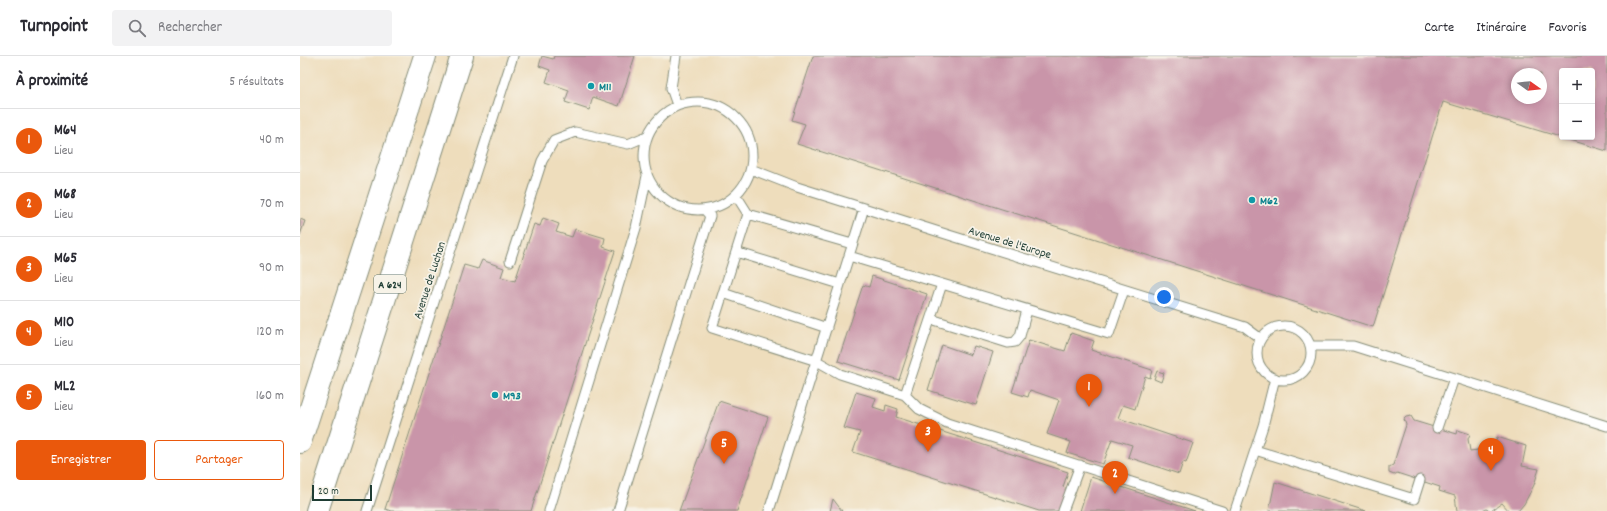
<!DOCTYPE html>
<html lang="fr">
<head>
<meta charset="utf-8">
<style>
  body { margin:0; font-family:Dekko,sans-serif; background:#f2f2f3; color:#2b2b33 }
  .controls { position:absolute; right:12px; top:12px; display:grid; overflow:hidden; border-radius:4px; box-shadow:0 2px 6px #0003 }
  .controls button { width:36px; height:36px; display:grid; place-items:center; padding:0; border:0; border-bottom:1px solid #e1e1e2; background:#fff; color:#2b2b33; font:20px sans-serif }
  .compass { position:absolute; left:1211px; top:12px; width:36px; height:36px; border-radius:50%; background:#fff; box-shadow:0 2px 6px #0003; rotate:105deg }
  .scale { position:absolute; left:12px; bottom:10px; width:60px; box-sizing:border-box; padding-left:4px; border:2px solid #1f3d34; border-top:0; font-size:11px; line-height:14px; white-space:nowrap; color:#1f3d34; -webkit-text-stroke:3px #f7f3e8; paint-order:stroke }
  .you { position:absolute; left:864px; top:241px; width:14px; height:14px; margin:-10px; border:3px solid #fff; border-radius:50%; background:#1a73e8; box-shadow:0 0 0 6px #1a73e833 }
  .badge { display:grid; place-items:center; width:26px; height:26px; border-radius:50%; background:#ea580c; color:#fff; font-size:13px; font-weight:700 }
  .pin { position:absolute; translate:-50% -33px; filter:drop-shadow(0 1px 2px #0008) }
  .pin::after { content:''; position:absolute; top:21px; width:14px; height:12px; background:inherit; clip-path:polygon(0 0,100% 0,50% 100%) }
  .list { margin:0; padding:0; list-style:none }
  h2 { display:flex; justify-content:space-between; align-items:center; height:52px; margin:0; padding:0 16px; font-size:17px }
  h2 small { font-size:13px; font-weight:400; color:#7c7c81 }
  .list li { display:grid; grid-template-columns:26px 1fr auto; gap:12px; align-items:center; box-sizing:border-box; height:64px; padding:0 16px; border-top:1px solid #e1e1e2 }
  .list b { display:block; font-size:15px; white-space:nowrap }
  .list p { margin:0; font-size:13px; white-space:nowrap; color:#7c7c81 }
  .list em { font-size:13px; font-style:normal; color:#7c7c81 }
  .actions { display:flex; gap:8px; padding:12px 16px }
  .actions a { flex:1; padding:9px 0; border:1px solid #ea580c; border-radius:4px; text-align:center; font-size:14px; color:#ea580c }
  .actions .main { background:#ea580c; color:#fff }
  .icon { flex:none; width:22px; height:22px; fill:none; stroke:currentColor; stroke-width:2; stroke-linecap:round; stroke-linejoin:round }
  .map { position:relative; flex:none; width:1307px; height:455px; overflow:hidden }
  header { display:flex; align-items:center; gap:24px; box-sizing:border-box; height:56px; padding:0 20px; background:#fff; border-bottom:1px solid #e1e1e2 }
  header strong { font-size:19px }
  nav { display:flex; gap:22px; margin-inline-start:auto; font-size:14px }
  .search { width:280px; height:36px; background:#f2f2f3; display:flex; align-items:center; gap:10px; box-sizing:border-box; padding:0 14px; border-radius:4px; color:#7c7c81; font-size:15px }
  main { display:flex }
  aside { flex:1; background:#fff }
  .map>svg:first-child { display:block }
</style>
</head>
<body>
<header>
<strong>Turnpoint</strong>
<div class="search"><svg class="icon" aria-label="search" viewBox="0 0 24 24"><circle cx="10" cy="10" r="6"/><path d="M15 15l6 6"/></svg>Rechercher</div>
<nav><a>Carte</a><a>Itinéraire</a><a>Favoris</a></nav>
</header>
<main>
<aside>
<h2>À proximité<small>5 résultats</small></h2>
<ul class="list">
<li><span class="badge">1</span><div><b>M64</b><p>Lieu</p></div><em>40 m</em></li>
<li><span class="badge">2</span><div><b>M68</b><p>Lieu</p></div><em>70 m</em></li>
<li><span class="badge">3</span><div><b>M65</b><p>Lieu</p></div><em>90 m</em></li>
<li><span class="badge">4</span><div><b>M10</b><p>Lieu</p></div><em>120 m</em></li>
<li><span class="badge">5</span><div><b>ML2</b><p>Lieu</p></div><em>160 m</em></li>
</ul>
<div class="actions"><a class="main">Enregistrer</a><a>Partager</a></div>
</aside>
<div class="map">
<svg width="1307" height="455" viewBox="0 0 1307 455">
  <rect width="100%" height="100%" fill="#f7f3e8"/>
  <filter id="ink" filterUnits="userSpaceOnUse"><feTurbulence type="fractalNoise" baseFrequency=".025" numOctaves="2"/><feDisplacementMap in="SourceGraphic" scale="8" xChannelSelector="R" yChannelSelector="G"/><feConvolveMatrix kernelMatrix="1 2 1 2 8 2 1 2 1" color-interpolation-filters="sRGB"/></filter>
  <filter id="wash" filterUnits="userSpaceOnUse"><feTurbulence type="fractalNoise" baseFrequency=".012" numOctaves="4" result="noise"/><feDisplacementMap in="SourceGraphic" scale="16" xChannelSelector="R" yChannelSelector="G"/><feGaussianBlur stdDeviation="0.9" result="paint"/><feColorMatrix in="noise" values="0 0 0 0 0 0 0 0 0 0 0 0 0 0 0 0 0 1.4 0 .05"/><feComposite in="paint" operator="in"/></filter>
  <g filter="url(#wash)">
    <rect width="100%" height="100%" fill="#eeddbc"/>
    <g id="blocks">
      <path fill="#c995a9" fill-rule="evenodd" d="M242 0 253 3 254 0H335L319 50 293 41 289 54 265 46 269 34 246 26 250 14 239 10Z
        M513 0H1307V95L1143 46 1073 271 497 88 505 68 492 64ZM1262 15H1292V81H1262ZM1217 18H1241V42H1217Z
        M243 162 259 168 256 176 272 181 275 173 305 182 303 191 315 195 231 455H91L85 453 164 209 178 213 182 204 204 212 201 221 215 225 234 168 240 170Z
        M0 163 5 165 0 179Z
        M572 220 627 238 599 324 538 305 563 229 569 231Z
        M771 277 794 285 791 294 852 314 850 322 845 320 835 353 823 349 818 362 893 387 886 407 883 406 879 418 828 401 832 389 812 383 803 408 767 397 771 386 747 378 759 344 730 334 728 341 712 336 729 284 765 295Z
        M642 289 671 299 674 290 693 296 676 349 628 334Z
        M857 315 864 317 861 326 854 323Z
        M556 336 576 342 573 351 585 355 586 349 598 353 596 361 768 416 763 431 768 433 761 455H739L553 396 560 376 544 372Z
        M419 345 468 361 437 455H379Z
        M1111 360 1114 365 1157 378 1158 374 1170 378 1168 383 1170 395 1193 392 1197 381 1226 390 1222 410 1239 413 1234 429 1224 448 1218 455H1209L1202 447 1191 455H1188L1187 453 1182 455H1157L1155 440 1139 435 1140 431 1097 417 1094 419 1089 417V411L1093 409 1106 369 1104 363 1106 361Z
        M791 421 895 455H780Z
        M975 426 988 430 1066 455H969Z
        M533 443 542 455H530Z"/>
    </g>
  </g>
  <g filter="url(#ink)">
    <use href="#blocks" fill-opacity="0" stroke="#868d78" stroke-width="1"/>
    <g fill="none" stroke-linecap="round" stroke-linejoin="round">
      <g stroke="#868d78" stroke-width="11">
        <path id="service" d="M376 0 371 32 377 49
          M344 100a54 54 0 1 1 108 0a54 54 0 1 1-108 0Z
          M451 113 497 131 652 180 945 271 961 283
          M436 139 448 158 412 272 517 305 540 318 605 339 619 353 647 367 922 455
          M448 158 552 188
          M436 196 540 228
          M549 200 809 278 824 234
          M210 205 242 105 254 84 275 76 328 88 347 80
          M423 237 527 272
          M631 263 708 287 715 286 720 280 727 254
          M957 297a27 27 0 1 1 54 0a27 27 0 1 1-54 0Z
          M1010 290H1053L1072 296 1307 370
          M605 339 642 228
          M1137 372 1154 322
          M955 394 1114 443 1120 424
          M67 455 213 0
          M249 455 336 172 347 120
          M318 455 410 160 405 154
          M469 455 564 152
          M763 455 780 409
          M935 455 963 370 975 322"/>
      </g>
      <g stroke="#868d78" stroke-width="24">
        <path id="motorway" d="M0 386 125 0
          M17 455 162 0"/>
      </g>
      <use href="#service" stroke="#fff" stroke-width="9"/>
      <use href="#motorway" stroke="#fff" stroke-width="22"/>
    </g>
  </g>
  <g fill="#0f9aa8" stroke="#f7f3e8" stroke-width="1.5">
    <circle cx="291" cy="30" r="4"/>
    <circle cx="952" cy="144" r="4"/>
    <circle cx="195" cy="339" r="4"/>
  </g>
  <g text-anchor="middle" stroke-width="3.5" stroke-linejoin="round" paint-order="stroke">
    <rect fill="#f7f3e8" stroke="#60746a" stroke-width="1" x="74" y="219" width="32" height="18" rx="3"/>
    <g font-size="11" font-weight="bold" fill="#1f3d34">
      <text x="90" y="232">A 624</text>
    </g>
    <g font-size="12" font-weight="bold" fill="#0d838f" stroke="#f7f3e8" text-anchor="start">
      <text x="299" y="34">M11</text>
      <text x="960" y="148">M62</text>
      <text x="203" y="343">M93</text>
    </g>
    <g font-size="12" fill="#1f3d34" stroke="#f7f3e8">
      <text transform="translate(710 186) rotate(17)" y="4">Avenue de l'Europe</text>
      <text transform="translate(129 224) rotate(-72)" y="4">Avenue de Luchon</text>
    </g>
  </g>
</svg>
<div class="controls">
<button>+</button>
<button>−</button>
</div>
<svg class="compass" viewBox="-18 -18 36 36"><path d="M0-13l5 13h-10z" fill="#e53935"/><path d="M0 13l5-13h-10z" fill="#7c7c81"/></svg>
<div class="scale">20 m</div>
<div class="you"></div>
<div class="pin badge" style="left:789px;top:351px">1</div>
<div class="pin badge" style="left:815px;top:438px">2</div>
<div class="pin badge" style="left:628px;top:396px">3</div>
<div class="pin badge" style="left:1191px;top:415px">4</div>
<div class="pin badge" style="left:424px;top:408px">5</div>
</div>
</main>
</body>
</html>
